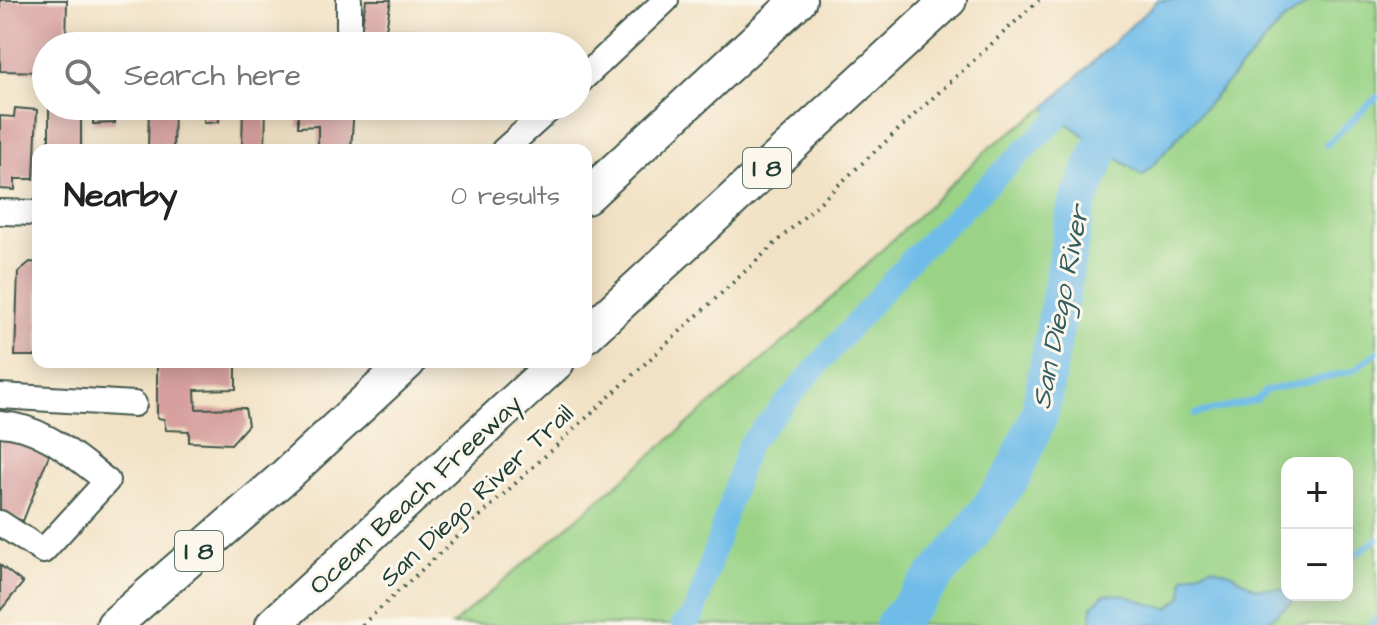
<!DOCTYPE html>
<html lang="en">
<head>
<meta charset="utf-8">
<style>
  body { margin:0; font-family:"Architects Daughter",sans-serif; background:#f6f6f6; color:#222 }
  .controls { position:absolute; right:24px; bottom:24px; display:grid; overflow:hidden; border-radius:16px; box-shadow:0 4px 20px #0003 }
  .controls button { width:72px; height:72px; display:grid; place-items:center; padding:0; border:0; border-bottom:2px solid #e0e0e0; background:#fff; color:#222; font:40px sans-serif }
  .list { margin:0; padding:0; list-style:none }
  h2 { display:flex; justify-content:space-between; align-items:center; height:104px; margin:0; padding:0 32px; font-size:34px }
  h2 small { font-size:26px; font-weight:400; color:#767676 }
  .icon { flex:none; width:44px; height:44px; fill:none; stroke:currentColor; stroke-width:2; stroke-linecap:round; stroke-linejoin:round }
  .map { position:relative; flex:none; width:1377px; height:625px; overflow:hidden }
  .search { position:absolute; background:#fff; box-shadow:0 4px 20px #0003; left:32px; top:32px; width:560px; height:88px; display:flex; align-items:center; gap:20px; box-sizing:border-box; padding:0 28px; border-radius:44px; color:#767676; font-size:30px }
  .panel { position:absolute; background:#fff; box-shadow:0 4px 20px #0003; left:32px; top:144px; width:560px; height:224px; border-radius:16px }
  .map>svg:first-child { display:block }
</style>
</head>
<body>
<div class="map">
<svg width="1377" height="625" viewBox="0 0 1377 625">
  <rect width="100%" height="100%" fill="#fbf7ec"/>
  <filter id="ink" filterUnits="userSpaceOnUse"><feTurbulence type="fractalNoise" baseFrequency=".0125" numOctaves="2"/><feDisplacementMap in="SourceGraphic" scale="16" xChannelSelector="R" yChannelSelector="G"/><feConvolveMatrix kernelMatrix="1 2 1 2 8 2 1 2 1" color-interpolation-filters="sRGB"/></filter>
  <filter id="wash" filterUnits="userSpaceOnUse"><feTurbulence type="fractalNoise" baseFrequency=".006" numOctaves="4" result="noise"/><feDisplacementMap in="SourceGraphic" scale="32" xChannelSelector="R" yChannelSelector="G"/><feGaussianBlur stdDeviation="1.8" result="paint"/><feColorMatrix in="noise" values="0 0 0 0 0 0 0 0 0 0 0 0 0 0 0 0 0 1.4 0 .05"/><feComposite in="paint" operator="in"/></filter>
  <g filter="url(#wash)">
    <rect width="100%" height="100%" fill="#f2e2c5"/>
    <path fill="#9ad386" stroke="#5c885d" stroke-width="2" fill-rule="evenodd" d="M1312 0H1377V625H452L800 328 990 147 1045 108 1143 176 1282 22ZM1287 463H1347V595H1287Z"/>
    <path fill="#6fbce9" stroke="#477c8e" stroke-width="2" d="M1158 0H1312L1282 22 1143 176 1045 108Z
      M1211 567 1230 573 1255 588 1287 589V595H1295V600L1263 625H1091L1092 607 1103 595C1132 591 1144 607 1169 608L1182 597 1184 577Z"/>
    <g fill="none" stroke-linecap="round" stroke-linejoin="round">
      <path stroke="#6fbce9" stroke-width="6" d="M1326 145 1377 97
        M1195 414 1257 400 1265 391 1353 371 1377 352
        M1347 561 1377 539
        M1371 625 1377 617"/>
      <path stroke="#6fbce9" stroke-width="22" d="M682 625 694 615 748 445 913 257 1057 119"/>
      <path stroke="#6fbce9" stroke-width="38" d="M894 625 968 538 1013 475 1040 413 1076 208 1101 148 1136 109"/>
    </g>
    <g id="blocks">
      <path fill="#d7a09e" d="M0 0H67L66 46H46V72L0 71Z
        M366 0H391L386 29 390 30 389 43 374 41 375 33 361 30Z
        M393 30 451 32V46H393Z
        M49 106H81V150H49Z
        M93 106H115V123L93 124Z
        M149 106H174L173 150H148Z
        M204 106H219V122L204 123Z
        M243 106H266L265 150H242Z
        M298 106H354L351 150H318V126L298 127Z
        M15 108 37 110 34 179H15V190L0 189V116L14 117Z
        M30 262 38 263V356H15L18 272Z
        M157 362H236V389L195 390 196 409 245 408 248 425 231 444 189 442V431L166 430 164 419 157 418Z
        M0 431 50 452 23 521 0 513Z
        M0 565 23 583 0 611Z"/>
    </g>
  </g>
  <g filter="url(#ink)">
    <use href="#blocks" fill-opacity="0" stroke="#3f564a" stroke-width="2"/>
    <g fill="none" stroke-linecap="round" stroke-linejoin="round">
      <g stroke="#3f564a" stroke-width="28">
        <path id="minor" d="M349 46V0
          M578 83 666 0
          M504 150 553 106
          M0 212 38 213
          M0 396 134 404
          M0 424C43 426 74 456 107 481L43 551 0 523"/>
      </g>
      <g stroke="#3f564a" stroke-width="38">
        <path id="highway" d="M586 197 799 0
          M586 335 949 0
          M114 625 284 477 408 362
          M273 625 557 362"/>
      </g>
      <path stroke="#3f564a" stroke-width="4" stroke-dasharray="2 6" stroke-linecap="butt" d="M362 625 1039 0"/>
      <use href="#minor" stroke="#fff" stroke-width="24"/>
      <use href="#highway" stroke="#fff" stroke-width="34"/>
    </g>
  </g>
  <g text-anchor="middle" stroke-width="6" stroke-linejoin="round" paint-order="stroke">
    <g fill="#fbf7ec" stroke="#61756b" stroke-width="2">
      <rect x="743" y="148" width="48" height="40" rx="6"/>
      <rect x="175" y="531" width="48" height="40" rx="6"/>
    </g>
    <g font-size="24" font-weight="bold" fill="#1f3d34">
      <text x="767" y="176">I 8</text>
      <text x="199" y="559">I 8</text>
    </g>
    <g font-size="26" fill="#1f3d34" stroke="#fbf7ec">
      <text transform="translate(415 494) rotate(-43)" y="9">Ocean Beach Freeway</text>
      <text transform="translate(476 495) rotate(-43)" y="9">San Diego River Trail</text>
    </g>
    <g font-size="28" font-style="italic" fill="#335d61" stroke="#fbf7ec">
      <text transform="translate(1059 307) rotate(-79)" y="10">San Diego River</text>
    </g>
  </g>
</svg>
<div class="controls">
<button>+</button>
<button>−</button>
</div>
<div class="search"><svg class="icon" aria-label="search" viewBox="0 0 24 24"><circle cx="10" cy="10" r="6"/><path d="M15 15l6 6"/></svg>Search here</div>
<section class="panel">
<h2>Nearby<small>0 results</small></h2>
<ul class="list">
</ul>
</section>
</div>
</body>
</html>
